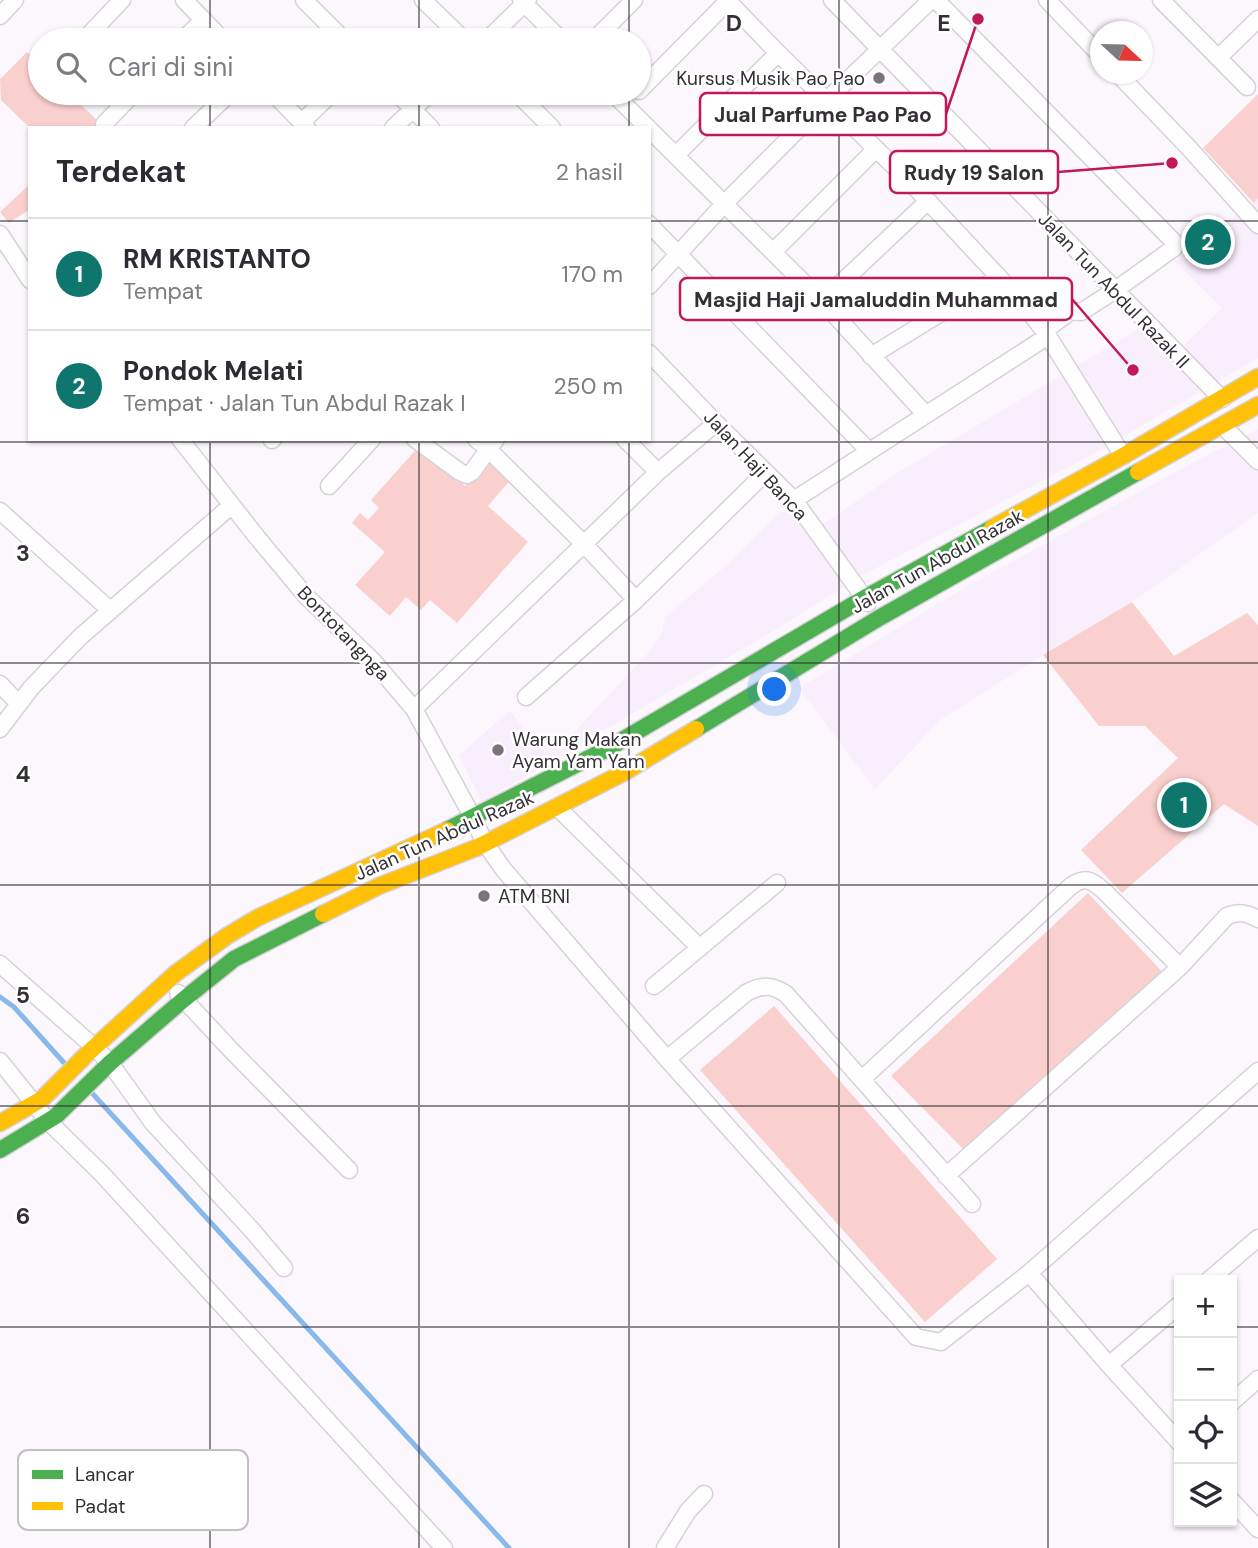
<!DOCTYPE html>
<html lang="id">
<head>
<meta charset="utf-8">
<style>
  body { margin:0; font-family:"DM Sans",sans-serif; background:#f7f7f7; color:#2b2b33 }
  .controls { position:absolute; right:21px; bottom:21px; display:grid; overflow:hidden; border-radius:0px; box-shadow:0 2px 5px #0004 }
  .controls button { width:63px; height:63px; display:grid; place-items:center; padding:0; border:0; border-bottom:2px solid #e1e1e2; background:#fff; color:#2b2b33; font:35px sans-serif }
  .compass { position:absolute; left:1090px; top:21px; width:63px; height:63px; border-radius:50%; background:#fff; box-shadow:0 2px 5px #0004; rotate:112deg }
  .you { position:absolute; left:775px; top:690px; width:24px; height:24px; margin:-18px; border:5px solid #fff; border-radius:50%; background:#1a73e8; box-shadow:0 0 0 10px #1a73e833 }
  .badge { display:grid; place-items:center; width:46px; height:46px; border-radius:50%; background:#0f766e; color:#fff; font-size:23px; font-weight:700 }
  .pin { position:absolute; translate:-50% -50%; border:4px solid #fff; box-shadow:0 2px 7px #0006 }
  .list { margin:0; padding:0; list-style:none }
  h2 { display:flex; justify-content:space-between; align-items:center; height:91px; margin:0; padding:0 28px; font-size:30px }
  h2 small { font-size:23px; font-weight:400; color:#7c7c81 }
  .list li { display:grid; grid-template-columns:46px 1fr auto; gap:21px; align-items:center; box-sizing:border-box; height:112px; padding:0 28px; border-top:2px solid #e1e1e2 }
  .list b { display:block; font-size:26px; white-space:nowrap }
  .list p { margin:0; font-size:23px; white-space:nowrap; color:#7c7c81 }
  .list em { font-size:23px; font-style:normal; color:#7c7c81 }
  .icon { flex:none; width:38px; height:38px; fill:none; stroke:currentColor; stroke-width:2; stroke-linecap:round; stroke-linejoin:round }
  .map { position:relative; flex:none; width:1258px; height:1548px; overflow:hidden }
  .search { position:absolute; background:#fff; box-shadow:0 2px 5px #0004; left:28px; top:28px; width:623px; height:77px; display:flex; align-items:center; gap:18px; box-sizing:border-box; padding:0 24px; border-radius:38px; color:#7c7c81; font-size:26px }
  .panel { position:absolute; background:#fff; box-shadow:0 2px 5px #0004; left:28px; top:126px; width:623px; height:315px; border-radius:0px }
  .map>svg:first-child { display:block }
</style>
</head>
<body>
<div class="map">
<svg width="1258" height="1548" viewBox="0 0 1258 1548">
  <rect width="100%" height="100%" fill="#fbf7fc"/>
  <path fill="#f9eefc" d="M1258 198V358L1095 453 861 576 770 633 482 802 459 756 510 710 534 743 566 741 648 653 662 633 665 617 729 563 790 503 813 531 899 472 1139 329 1149 312 1183 346 1222 308 1174 261Z
    M1258 429V513L1132 602 1043 655 940 720 875 789 799 688 964 588 1181 469Z"/>
  <path fill="#fad0ce" d="M27 52 40 65V93H69L105 128H30L1 100 0 79Z
    M1258 94V198L1254 203 1203 148Z
    M30 184V209L9 223 0 212Z
    M420 445 465 486 491 457 513 477 488 506 528 542 457 623 430 600 421 610 406 597 390 616 355 585 385 552 352 523 360 513 368 520 379 508 371 500Z
    M1132 602 1174 656 1247 613 1258 625V826L1224 804 1122 893 1081 850 1178 758 1145 726H1099L1043 655Z
    M1088 893 1168 978 969 1155 891 1076Z
    M774 1006 997 1259 925 1322 700 1070Z"/>
  <g fill="none" stroke-linecap="round" stroke-linejoin="round">
    <path stroke="#89b9ec" stroke-width="5" d="M0 997 14 1007 66 1065
      M92 1093 509 1548"/>
    <g stroke="#d6d2d7" stroke-width="19">
      <path id="street" d="M184 0 223 40
        M304 0 344 40
        M423 0 464 40
        M521 0 561 40
        M727 0 778 53 913 185 1021 301 1048 336 1123 456
        M832 0 1222 399
        M936 0 1174 242V248L1171 250 1114 291 1081 312 1071 311 1044 331
        M1047 0 1100 55
        M1161 0 1247 87
        M0 16 15 0
        M84 40 122 0
        M183 40 203 20
        M487 40 528 0
        M594 40 634 0
        M1218 58 1258 19
        M1118 74 1189 148 1258 225
        M639 91 728 1
        M273 93 307 128
        M397 93 431 128
        M517 93 552 128
        M613 93 648 128
        M302 122 332 93
        M104 124 134 93
        M193 128 230 93
        M393 128 430 93
        M649 129 822 301 926 415
        M676 155 778 53
        M649 224 869 451
        M0 234 30 280
        M773 252 876 149
        M649 286 725 203 827 100 931 0
        M822 301 928 201
        M649 353 716 423 794 500 868 603
        M871 356 999 277
        M1223 426 1258 461
        M180 439 256 536 306 596 373 661 414 709 473 818 485 843 504 870 667 1059 916 1337 941 1342 1029 1273 1258 1071
        M415 439 460 472 467 475 472 472 496 439
        M476 439 488 449 584 544 636 600
        M625 439 658 472
        M272 440 273 439
        M329 486 372 439
        M794 500 1048 336
        M0 511 110 610
        M0 684 19 704
        M526 697 636 600 766 472
        M414 709 658 472 716 423
        M0 729 31 688 80 637 232 505
        M557 807 700 948
        M0 964 94 1047 110 1063 153 1123 251 1229 284 1268
        M654 986 777 883
        M178 993 230 1049 349 1170
        M667 1059 746 993C761 985 771 984 786 994L972 1204
        M0 1061 48 1121 103 1175 444 1548
        M862 1079 1071 886C1086 876 1091 880 1104 891L1180 967
        M946 1176 1180 967 1227 916C1239 911 1247 913 1258 919
        M1029 1273 1109 1365 1179 1442
        M1209 1280 1258 1238
        M1109 1365 1179 1305
        M1232 1402 1258 1379
        M1232 1501 1258 1529
        M665 1548 688 1511 704 1494"/>
    </g>
    <g stroke="#d6d2d7" stroke-width="19">
      <path id="fast" d="M696 729 879 618 1138 472
        M447 830 607 749 868 596 992 528
        M0 1150 56 1116 110 1063 183 1000 234 959 323 914"/>
    </g>
    <g stroke="#d6d2d7" stroke-width="19">
      <path id="slow" d="M1138 472 1258 405
        M992 528 1123 456 1258 377
        M323 914 379 886 476 848 625 772 696 729
        M0 1123 42 1099 88 1053 176 973 227 936 257 918 447 830"/>
    </g>
    <use href="#street" stroke="#fefeff" stroke-width="16"/>
    <use href="#fast" stroke="#4caf50" stroke-width="16"/>
    <use href="#slow" stroke="#ffc107" stroke-width="16"/>
  </g>
  <path fill="none" stroke="#342f35" stroke-width="2" stroke-opacity="0.55" d="M210 0V40M419 0V40M629 0V40M839 0V1548M1048 0V1548M210 93V128M419 93V128M629 93V128M0 221H30M649 221H1258M210 439V1548M419 439V1548M629 439V1548M0 442H1258M0 663H1258M0 885H1258M0 1106H1258M0 1327H1179M1232 1327H1258"/>
  <g fill="#7a757b" stroke="#fff" stroke-width="2.5">
    <circle cx="879" cy="78" r="7"/>
    <circle cx="498" cy="750" r="7"/>
    <circle cx="484" cy="896" r="7"/>
  </g>
  <g text-anchor="middle" stroke-width="5" stroke-linejoin="round" paint-order="stroke">
    <g font-size="19" fill="#342f35" stroke="#fff" text-anchor="start">
      <text x="865" y="85" text-anchor="end">Kursus Musik Pao Pao</text>
      <text x="512" y="746">Warung Makan<tspan x="512" dy="22">Ayam Yam Yam</tspan></text>
      <text x="498" y="903">ATM BNI</text>
    </g>
    <g font-size="19" fill="#342f35" stroke="#fff">
      <text transform="translate(1114 290) rotate(46)" y="7">Jalan Tun Abdul Razak II</text>
      <text transform="translate(756 465) rotate(47)" y="7">Jalan Haji Banca</text>
      <text transform="translate(937 561) rotate(-29)" y="7">Jalan Tun Abdul Razak</text>
      <text transform="translate(344 633) rotate(46)" y="7">Bontotangnga</text>
      <text transform="translate(444 835) rotate(-24)" y="7">Jalan Tun Abdul Razak</text>
    </g>
  </g>
  <rect x="18" y="1450" width="230" height="80" rx="10" fill="#fff" stroke="#c2c1c2" stroke-width="2"/>
  <rect x="32" y="1470" width="31" height="9" fill="#4caf50"/>
  <rect x="32" y="1502" width="31" height="8" fill="#ffc107"/>
  <g font-size="19" fill="#342f35">
    <text x="75" y="1481">Lancar</text>
    <text x="75" y="1513">Padat</text>
  </g>
  <g font-size="23" text-anchor="middle" font-weight="bold" fill="#342f35" stroke="#fff" stroke-width="5" stroke-linejoin="round" paint-order="stroke">
    <text x="734" y="31">D</text>
    <text x="944" y="31">E</text>
    <text x="23" y="561">3</text>
    <text x="23" y="782">4</text>
    <text x="23" y="1003">5</text>
    <text x="23" y="1224">6</text>
  </g>
  <path fill="none" stroke="#c2185b" stroke-width="2.5" d="M978 19L946 114M1172 163L1058 172M1133 370L1072 299"/>
  <g fill="#c2185b" stroke="#fff" stroke-width="2.5">
    <circle cx="978" cy="19" r="7"/>
    <circle cx="1172" cy="163" r="7"/>
    <circle cx="1133" cy="370" r="7"/>
  </g>
  <g fill="#fff" stroke="#c2185b" stroke-width="2.5">
    <rect x="700" y="93" width="246" height="42" rx="7"/>
    <rect x="890" y="151" width="168" height="42" rx="7"/>
    <rect x="680" y="278" width="392" height="42" rx="7"/>
  </g>
  <g font-size="21" text-anchor="middle" font-weight="bold" fill="#342f35">
    <text x="823" y="122">Jual Parfume Pao Pao</text>
    <text x="974" y="180">Rudy 19 Salon</text>
    <text x="876" y="307">Masjid Haji Jamaluddin Muhammad</text>
  </g>
</svg>
<div class="controls">
<button>+</button>
<button>−</button>
<button><svg class="icon" aria-label="locate" viewBox="0 0 24 24"><circle cx="12" cy="12" r="6"/><path d="M12 2v4M12 18v4M2 12h4M18 12h4"/></svg></button>
<button><svg class="icon" aria-label="layers" viewBox="0 0 24 24"><path d="M12 4l9 5-9 5-9-5zM3 14l9 5 9-5"/></svg></button>
</div>
<svg class="compass" viewBox="-18 -18 36 36"><path d="M0-13l5 13h-10z" fill="#e53935"/><path d="M0 13l5-13h-10z" fill="#7c7c81"/></svg>
<div class="you"></div>
<div class="pin badge" style="left:1184px;top:805px">1</div>
<div class="pin badge" style="left:1208px;top:242px">2</div>
<div class="search"><svg class="icon" aria-label="search" viewBox="0 0 24 24"><circle cx="10" cy="10" r="6"/><path d="M15 15l6 6"/></svg>Cari di sini</div>
<section class="panel">
<h2>Terdekat<small>2 hasil</small></h2>
<ul class="list">
<li><span class="badge">1</span><div><b>RM KRISTANTO</b><p>Tempat</p></div><em>170 m</em></li>
<li><span class="badge">2</span><div><b>Pondok Melati</b><p>Tempat · Jalan Tun Abdul Razak I</p></div><em>250 m</em></li>
</ul>
</section>
</div>
</body>
</html>
